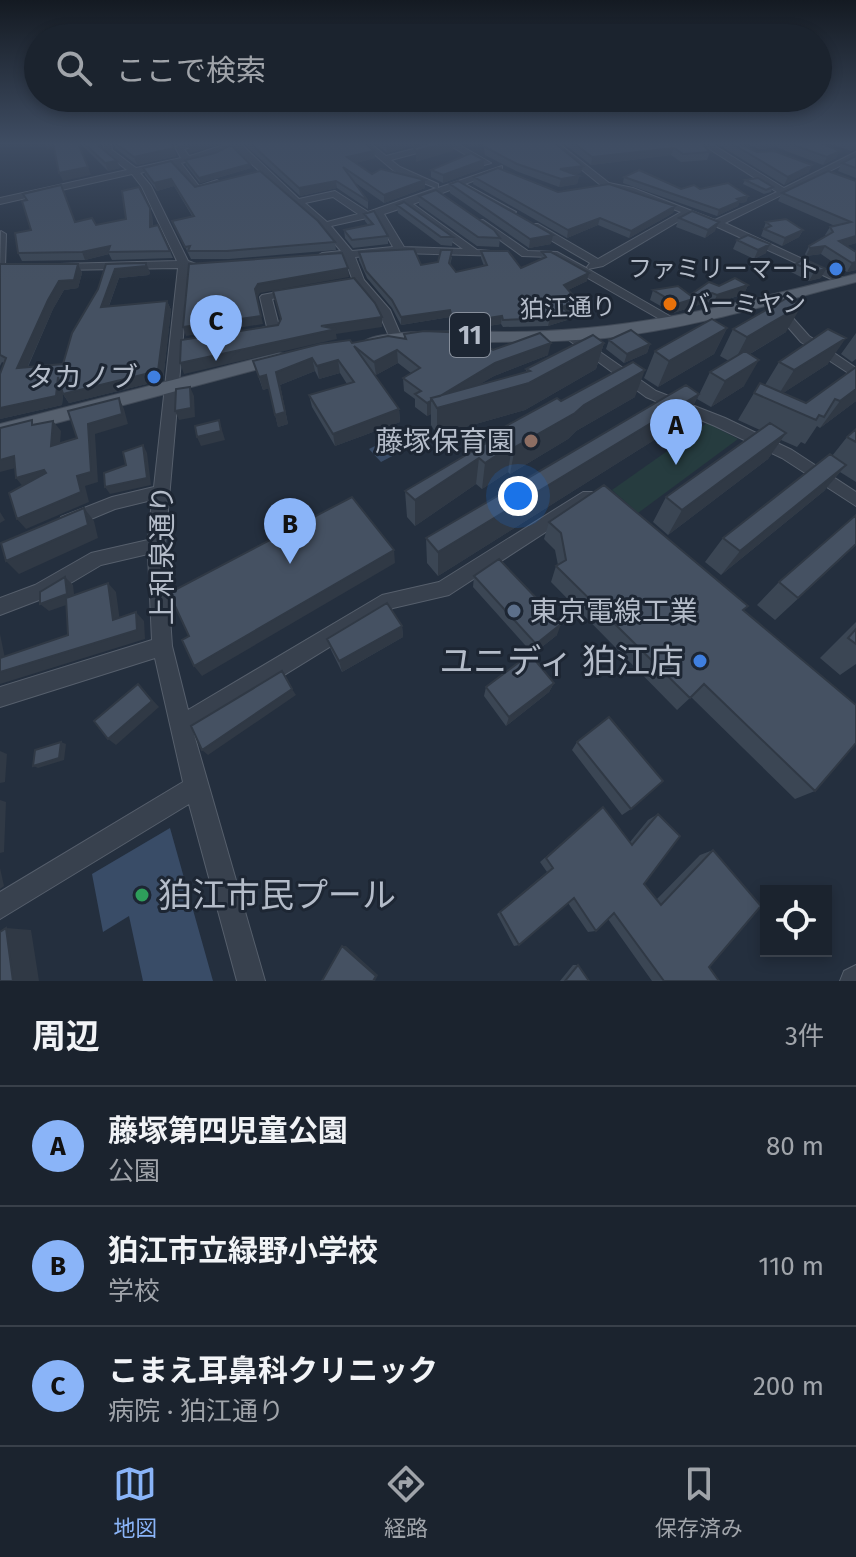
<!DOCTYPE html>
<html lang="ja">
<head>
<meta charset="utf-8">
<style>
  body { margin:0; font-family:"Fira Sans","Noto Sans JP",sans-serif; background:#282f3a; color:#f1f3f6 }
  .controls { position:absolute; right:24px; bottom:24px; display:grid; overflow:hidden; border-radius:0px; box-shadow:0 4px 12px #0003 }
  .controls button { width:72px; height:72px; display:grid; place-items:center; padding:0; border:0; border-bottom:2px solid #39404a; background:#1b232e; color:#f1f3f6; font:40px sans-serif }
  .you { position:absolute; left:518px; top:496px; width:28px; height:28px; margin:-20px; border:6px solid #fff; border-radius:50%; background:#1a73e8; box-shadow:0 0 0 12px #1a73e833 }
  .badge { display:grid; place-items:center; width:52px; height:52px; border-radius:50%; background:#8ab4f8; color:#111; font-size:26px; font-weight:700 }
  .pin { position:absolute; translate:-50% -66px; filter:drop-shadow(0 2px 4px #0008) }
  .pin::after { content:''; position:absolute; top:42px; width:28px; height:24px; background:inherit; clip-path:polygon(0 0,100% 0,50% 100%) }
  .list { margin:0; padding:0; list-style:none }
  h2 { display:flex; justify-content:space-between; align-items:center; height:104px; margin:0; padding:0 32px; font-size:34px }
  h2 small { font-size:26px; font-weight:400; color:#a0a4aa }
  .list li { display:grid; grid-template-columns:52px 1fr auto; gap:24px; align-items:center; box-sizing:border-box; height:120px; padding:0 32px; border-top:2px solid #39404a }
  .list b { display:block; font-size:30px; white-space:nowrap }
  .list p { margin:0; font-size:26px; white-space:nowrap; color:#a0a4aa }
  .list em { font-size:26px; font-style:normal; color:#a0a4aa }
  .icon { flex:none; width:44px; height:44px; fill:none; stroke:currentColor; stroke-width:2; stroke-linecap:round; stroke-linejoin:round }
  .map { position:relative; flex:none; width:856px; height:981px; overflow:hidden }
  .search { position:absolute; background:#1b232e; box-shadow:0 4px 12px #0003; left:24px; right:24px; top:24px; height:88px; display:flex; align-items:center; gap:20px; box-sizing:border-box; padding:0 28px; border-radius:44px; color:#a0a4aa; font-size:30px }
  .sheet { height:464px; background:#1b232e }
  nav { display:flex; justify-content:space-around; align-items:center; box-sizing:border-box; height:112px; border-top:2px solid #39404a; background:#1b232e; font-size:22px; color:#a0a4aa }
  nav a { display:grid; justify-items:center; gap:4px }
  nav .on { color:#8ab4f8 }
  .map>svg:first-child { display:block }
</style>
</head>
<body>
<div class="map">
<svg width="856" height="981" viewBox="0 0 856 981">
  <rect width="100%" height="100%" fill="#242f3e"/>
  <path fill="#263c3f" d="M707 423 738 439 638 513 612 490Z"/>
  <path fill="#394c67" d="M409 429 421 441 381 462 369 449Z
    M170 828 213 981H143L129 916 103 932 92 874Z"/>
  <g fill="none" stroke-linecap="round" stroke-linejoin="round">
    <g stroke="#565f6c" stroke-width="2">
      <path id="minor" d="M103 143H111L112 150 136 168 181 158 175 147 186 143H205L184 149 189 156C206 152 222 143 240 143L299 199 335 191 368 212 436 188 394 171 361 143H370L386 156 433 144 436 148 391 160 400 167 438 184V188L502 166V170L465 184 516 212 508 214 458 187 413 204 477 250 504 252V256L400 253 355 257 364 280 390 310 402 338 396 342 390 338 378 311 353 281 344 257 322 259 317 256 322 253 341 251C309 212 269 182 233 146L216 155 181 163 199 186 217 180 221 183 194 191 174 165 140 173 151 186 188 261 196 264 189 267 165 545 172 646 188 710 382 595 439 582 583 492H595L597 496 595 500 449 595 393 608 193 731 265 981H237L189 804 0 919V892L183 782 155 658 0 707V687L152 640 148 554 101 565 47 597 0 615V598L35 585 91 553 148 540 152 500 115 509 67 529 61 527 59 522 61 517 112 497 154 487 178 268 59 270 54 267 59 264 177 261 142 187 132 174 0 204V198L127 170 105 153ZM333 197 358 214 327 222 305 203ZM405 207 463 249 404 247 384 214ZM376 216 393 247 352 251 331 226Z
        M445 143H456L491 163 484 165Z
        M549 143H558L609 183 633 188 715 220 777 192 700 143H710L784 188 856 152V158L725 223 850 281 840 283 713 225V222L689 215 603 266 588 269 680 322 678 325H670L551 257 522 256 475 222 483 220 528 251 557 252 588 269 587 267 590 263 530 228V224H538L598 259 681 212 628 192 603 187Z
        M1 231 6 234 5 267 0 270Z
        M294 289 300 292 298 294 272 299 280 330 278 333 256 335V329L267 327 260 297 262 295Z
        M779 306 783 307 809 336 856 368V378L801 342 773 310Z
        M570 331 656 391 725 418 792 450 856 492V506L782 458 715 426 646 397 566 338V332Z
        M856 965V981H840L844 971Z"/>
    </g>
    <g stroke="#414a57" stroke-width="2">
      <path id="major" d="M856 274V282C773 303 690 329 605 338 528 345 450 339 373 346L365 341C379 328 484 332 509 332 635 331 735 304 856 274Z
        M279 353 285 354V362L0 438V424Z"/>
    </g>
    <use href="#minor" fill="#38414e" fill-rule="evenodd"/>
    <use href="#major" fill="#56606e" fill-rule="evenodd"/>
  </g>
  <path fill="#3b4654" d="M80 143H100L101 148 117 161 120 168 108 171Z
    M113 143H178L173 146 176 156 137 165 115 148Z
    M243 143H365L374 151 375 158 355 163 372 174 425 188 384 203 354 182 368 201V209L337 188 300 196Z
    M375 143H420L387 153Z
    M483 143H555L581 173 574 174 579 176 577 184 559 187 516 171 485 155Z
    M563 143H701L710 152 707 160 681 162 671 155 591 165Z
    M716 143H738L757 152 809 172 784 185Z
    M746 143H821L836 158 823 165 776 147 759 149Z
    M828 143H856V150L851 151Z
    M856 156V178L838 171 842 163Z
    M185 160 251 168 200 183 186 165Z
    M143 168 335 242 336 250 229 259H191L172 221 192 216 174 186 157 191 145 175Z
    M484 168 443 183 431 177V170Z
    M474 177 558 192 675 206 673 213 629 238 598 225 567 238 473 184Z
    M624 177 681 189H700L748 196 746 202 739 203 738 206 717 216 623 183Z
    M745 180 773 187 771 192 764 194 743 184Z
    M856 181V243L846 246 856 270 847 272 821 254 806 256 805 254 809 246 826 236 825 235 830 227 835 226 778 201 782 193Z
    M450 184 551 244 529 248 450 193Z
    M61 185 75 222 96 225 152 215 153 226 170 251 173 258 112 260 109 254 85 260 22 261 18 253 31 230 27 200Z
    M419 196 500 238 499 247 477 246 419 205Z
    M397 205 453 237 452 246 441 245 398 213Z
    M364 214 388 236V244L353 248 345 238 344 230 368 225 365 221Z
    M679 218 715 231 705 238 676 227Z
    M766 222 803 230 799 237 782 246 761 236Z
    M737 240 766 253 754 259 733 249Z
    M481 251 521 268 541 260 542 252 587 281 568 290 578 301 577 309 568 312 567 320 548 326 503 327 501 324 475 328 472 322 451 326 450 317 401 325 392 308 367 278 359 260V252L421 265 438 262 452 257 450 265 456 272 484 266 481 258Z
    M804 259 821 278 809 281 791 272 796 264Z
    M0 264H78L82 273 78 288 64 290 53 309 28 367 63 364 98 289 106 264 150 272 149 275 119 278 109 306 167 301 171 310 163 380 69 403 63 394 62 405 0 419V374L4 363 2 362 0 366Z
    M748 285 744 294 713 304 708 302 673 313 650 300 653 290 690 295 719 286Z
    M727 328 714 354 658 387 644 378 655 351Z
    M733 329 786 332 750 354 744 386 711 407 697 399 710 372 729 361 720 356Z
    M856 333V359L852 362 841 354Z
    M404 334 493 350 548 355 494 376 478 385 526 372V369L604 343 596 369 525 410 437 435 431 425V414L427 416 415 407V399L404 391 403 378 411 373 398 363 376 375 373 373 399 409 400 422 335 446 312 407 309 395 347 384 340 373 319 379 315 371 280 385 288 424 278 427 269 388 263 390 253 361 352 343 404 338Z
    M609 340 650 344 647 353 624 363 606 349Z
    M779 362 828 364 783 393 806 403 856 367V401L820 428 817 426 805 444 801 442 797 447 781 440 768 459 668 535 653 522 666 497 760 430 738 420 754 393 765 385Z
    M699 394 686 420 438 576 427 563 426 538Z
    M635 397 576 431 568 439 510 474 508 472 482 489 476 484 415 526 407 517 405 491 496 437 497 431 561 401Z
    M856 429V482L840 472 824 491 721 575 705 562 723 538 832 456 847 437Z
    M549 522 744 610 815 791 795 799 691 697 677 710 551 582 556 566 558 565 555 550 544 539Z
    M856 545 775 620 757 605 779 582Z
    M474 576 557 635 533 654 473 587Z
    M856 622V664L840 675 820 658Z
    M402 626 403 637 342 672 331 650 327 639Z
    M554 683 549 692 506 726 484 696 486 687Z
    M577 742 631 809 622 815 572 750Z
    M603 807 630 842 648 820 658 814 644 884 656 900 700 855 713 850 709 967 719 981H652L608 919 596 931 588 932 568 903 519 945 514 946 497 914 547 872 540 862Z
    M573 965H578L589 981H560Z"/>
  <path fill="#303945" d="M44 143H54L56 148 47 149Z
    M196 143H227L190 153 188 145Z
    M394 143H420L387 153 386 145Z
    M446 143H454L453 151 416 162V151Z
    M470 143H482L470 147Z
    M762 143H778L776 147 759 149Z
    M855 143H856V150L851 151Z
    M174 148 176 156 137 165 134 157Z
    M674 148 671 155 591 165 592 157Z
    M374 151 375 158 348 165 347 157Z
    M840 151 836 158 823 165 827 157Z
    M484 160V168L443 183V175Z
    M117 161 120 168 108 171 105 163Z
    M250 164 251 168 200 183 199 178Z
    M812 165 809 172 784 185 788 177Z
    M583 166 581 173 559 177 560 169Z
    M88 167 91 175 63 181 59 173Z
    M579 176 577 184 559 187 561 179Z
    M171 179 174 186 157 191 154 183Z
    M425 180V188L384 203V195Z
    M336 181 337 188 300 196 299 188Z
    M748 196 746 202 739 203 738 206 717 216 719 210 737 199Z
    M675 206 673 213 629 238 631 231Z
    M150 208 152 215 153 234 150 227Z
    M600 218 598 225 567 238 568 230Z
    M719 222 715 231 705 238 708 230Z
    M803 230 799 237 782 246 785 238Z
    M553 235 551 244 529 248 530 239Z
    M856 236V243L835 250 839 241Z
    M770 244 766 253 754 259 758 250Z
    M110 246 109 254 85 260 82 252Z
    M825 246 821 254 806 256 810 248Z
    M856 262V270L847 272 852 263Z
    M146 263 150 272 149 275 119 278 105 316 101 307 115 269Z
    M78 264 82 273 78 288 64 290 53 309 23 377 17 368 48 300 59 281Z
    M348 268 349 277 260 293 257 298 263 324 186 336 183 327 255 289 258 284Z
    M826 269 821 278 809 281 814 272Z
    M589 273 587 281 562 293 564 285Z
    M748 285 744 294 713 304 717 295Z
    M712 293 708 302 673 313 677 304Z
    M167 301 171 310 163 380 69 403 63 394Z
    M578 301 577 309 560 314 562 307Z
    M802 305 786 332 733 364 747 337Z
    M450 310V317L401 325V317Z
    M568 312 567 320 548 326 550 318Z
    M472 314V322L451 326 452 318Z
    M502 316 501 324 475 328 476 320Z
    M382 317V327L336 334 337 339 184 374 180 363 321 326Z
    M727 328 714 354 658 387 669 361Z
    M846 338 828 364 777 397 794 370Z
    M551 343 548 355 494 376 442 407 604 343 596 369 525 410 437 435V408L432 400 495 363Z
    M650 344 647 353 624 363 627 354Z
    M397 350 398 363 376 375 374 362Z
    M312 358 315 371 280 385 288 424 278 427 275 415 276 372Z
    M338 360 340 373 319 379 317 366Z
    M759 360 744 386 711 407 725 381Z
    M645 370 635 397 576 431 568 439 510 474 515 447 584 405Z
    M266 375 270 388 263 390 259 377Z
    M58 377 64 386 62 405 0 419V408Z
    M190 387 194 396 195 417 179 420 175 411Z
    M856 389V401L820 428 840 401Z
    M699 394 686 420 438 576V552Z
    M119 398 124 409 128 424 95 434 98 482 85 486 89 502 26 529 17 519 77 476 88 424Z
    M431 401V414L427 416V403Z
    M399 409 400 422 335 446 333 434Z
    M219 420 225 440 201 446 197 437Z
    M53 421 61 431 59 456 51 446Z
    M786 433 768 459 668 535 682 510Z
    M143 445 147 453 151 485 110 494 105 487 147 478Z
    M512 445 508 472 482 489 485 463Z
    M14 456 23 466 0 472V460Z
    M479 458 476 484 415 526V500Z
    M846 465 824 491 721 575 740 551Z
    M44 470 52 480 24 488 16 478Z
    M84 508 94 521 98 538 19 574 6 561Z
    M0 512 5 520 0 523Z
    M394 550 395 563 202 676 194 666Z
    M65 577 73 585 75 602 49 611 40 604Z
    M108 583 116 592 121 629 113 620Z
    M136 612 144 621 145 639 0 684V672Z
    M561 624 557 635 533 654 536 644Z
    M402 626 403 637 342 672 339 661Z
    M0 634 7 668 0 664Z
    M554 683 549 692 506 726 509 717Z
    M138 684 159 707 116 745 108 739Z
    M292 689 296 695 208 755 202 750Z
    M61 742 66 744 64 760 38 768 33 766Z
    M0 751 7 754 5 782 0 783Z
    M0 800 6 802 4 852 0 853Z
    M0 868 4 886 0 889Z
    M6 928 31 930 39 981H13Z
    M342 946H346L378 975 375 981H373Z"/>
  <path fill="#455162" stroke="#303945" stroke-width="2" d="M53 143H78L88 167 59 173Z
    M84 143H98L99 146 117 161 105 163Z
    M115 143H172L174 148 134 157Z
    M250 143H365L374 151 347 157 372 174 381 169 425 180 384 195 343 167 368 201 336 181 299 188Z
    M428 143H446L416 151 414 148Z
    M485 143H555L583 166 560 169 579 176 561 179 517 164 485 147Z
    M574 143H701L710 152 683 154 674 148 592 157Z
    M731 143H738L757 152 774 151 812 165 788 177Z
    M788 143H821L840 151 827 157Z
    M231 145 250 164 199 178 185 160 215 153Z
    M471 153 484 160 443 175 431 170Z
    M856 156V168L842 163Z
    M171 161 195 187 260 171 318 221 335 242 227 251H188L190 246 185 247 172 221 194 216 171 179 154 183 143 168Z
    M498 168 558 192 609 184 675 206 631 231 600 218 568 230 474 177Z
    M639 170 681 189 694 185 700 189 728 183 748 196 737 199 740 201 719 210 624 177Z
    M828 171 856 181V236L839 241 856 252V262L852 263 825 246 810 248 809 246 833 232 830 227 851 222 782 193Z
    M758 178 773 187 766 190 745 180Z
    M458 181 553 235 530 239 450 184Z
    M61 185 75 222 92 218 96 225 126 219 122 191 139 187 150 208V227L158 225 170 251 108 252 110 246 82 252 18 253 15 233 31 230 22 201 27 200 23 194Z
    M436 190 494 230 500 238 478 237 419 196Z
    M404 202 453 237H441L397 205Z
    M374 211 388 236 352 240 344 230 373 224 364 214Z
    M692 211 719 222 708 230 679 218Z
    M786 219 803 230 785 238 764 229 771 226 766 222Z
    M748 235 770 244 758 250 737 240Z
    M414 249 421 265 438 262 441 250H452L449 263 456 272 487 265 481 251H508L521 268 546 257 542 252H551L589 273 564 285 578 301 562 307 568 312 550 318 503 320 502 316 476 320 472 314 452 318 450 310 401 317 392 300 366 271 359 252Z
    M342 253 348 268 258 284 255 289 261 316 183 327 189 264Z
    M804 259 826 269 814 272 796 264Z
    M146 263V266L115 269 101 307 167 301 158 371 63 394 58 377 56 396 0 408V374L6 358 0 355V264H78L74 280 59 281 48 300 17 368 63 364 72 333 98 289 106 264Z
    M354 278 375 303 382 317 321 326 336 329 180 363 181 340 278 325 281 319 273 291Z
    M735 278 748 285 717 295 712 293 677 304 653 290 678 286 690 295 709 282 719 286Z
    M787 298 802 305 747 337 733 329Z
    M712 319 727 328 669 361 655 351Z
    M828 329 846 338 794 370 779 362Z
    M631 330 650 344 627 354 609 340Z
    M424 331 469 333 493 350 540 333 551 343 495 363 440 396 431 398V401L427 403 415 394 421 391 403 378 420 368 397 350 374 362 354 346 399 409 333 434 309 395 354 382 338 360 317 366 312 358 276 372 285 412 275 415 266 375 259 377 253 361 320 344 350 340 352 343 388 336 406 339 404 334Z
    M593 335 604 343 529 383 437 408 431 398 530 371 526 369Z
    M745 351 759 360 725 381 710 372Z
    M633 362 645 370 584 405 575 413 515 447 512 445 485 463 479 458 415 500 405 491 500 435 497 431 557 398 561 401Z
    M856 367V389L840 401 835 399 824 417 819 415 816 420 754 393 760 383 806 403Z
    M686 385 699 394 438 552 426 538Z
    M190 387 191 408 175 411 176 389Z
    M119 398 122 414 88 424 91 472 77 476 81 492 17 519 9 493 46 473 44 470 16 478 14 456 0 460V428L32 420V425L53 421 51 446 77 438 68 411Z
    M219 420 221 431 197 437 195 426Z
    M770 423 786 433 682 510 666 497Z
    M856 429V442L847 437Z
    M143 445 147 478 105 487 104 473 126 465 123 452Z
    M830 454 846 465 740 551 723 538Z
    M604 485 748 606 743 610 856 705V743L815 791 704 684 690 698 556 566 566 560 561 533 549 522Z
    M352 497 394 550 194 666 182 640 189 636 169 593Z
    M84 508 88 525 6 561 1 543Z
    M856 515V544L798 598 779 582Z
    M499 559 561 624 536 644 474 576Z
    M65 577 67 594 40 604V592Z
    M108 583 113 620 136 612 137 630 0 672V658L68 635 66 598Z
    M387 603 402 626 339 661 327 639Z
    M856 629V644L848 638Z
    M530 654 554 683 509 717 486 687Z
    M282 671 292 689 202 750 191 726Z
    M138 684 152 701 108 739 94 721Z
    M609 717 663 781 631 809 577 742Z
    M61 742 59 758 33 766 35 750Z
    M603 807 632 845 658 814 680 836 644 884 661 905 713 850 761 906 709 967 719 981H664L614 913 596 931 574 898 519 945 500 912 553 868 546 858Z
    M6 928 13 981H0V932Z
    M342 946 376 976 373 981H322Z
    M578 965 589 981H565Z"/>
  <linearGradient id="sky" x2="0" y2="1"><stop stop-color="#141a22"/><stop offset="0.51" stop-color="#3f4d63"/><stop offset="1" stop-color="#3f4d63" stop-opacity="0"/></linearGradient>
  <rect width="856" height="281" fill="url(#sky)"/>
  <g fill="#3f7fe0" stroke="#1d2633" stroke-width="3">
    <circle cx="836" cy="269" r="8"/>
    <circle cx="154" cy="377" r="8"/>
    <circle cx="700" cy="661" r="8"/>
  </g>
  <circle fill="#e8710a" stroke="#1d2633" stroke-width="3" cx="670" cy="304" r="8"/>
  <circle fill="#8d6e63" stroke="#1d2633" stroke-width="3" cx="531" cy="441" r="8"/>
  <circle fill="#5c6f8a" stroke="#1d2633" stroke-width="3" cx="514" cy="611" r="8"/>
  <circle fill="#2e9e5b" stroke="#1d2633" stroke-width="3" cx="142" cy="895" r="8"/>
  <g text-anchor="middle" stroke-width="6" stroke-linejoin="round" paint-order="stroke">
    <g font-size="24" fill="#b4bcc9" stroke="#1d2633" text-anchor="end">
      <text x="820" y="277">ファミリーマート</text>
      <text x="686" y="312" text-anchor="start">バーミヤン</text>
    </g>
    <g font-size="24" fill="#b4bcc9" stroke="#1d2633">
      <text transform="translate(568 308) rotate(-2)" y="8">狛江通り</text>
    </g>
    <rect fill="#1d2633" stroke="#878f9c" stroke-width="2" x="450" y="313" width="40" height="44" rx="6"/>
    <g font-size="26" font-weight="bold" fill="#b4bcc9">
      <text x="470" y="344">11</text>
    </g>
    <g font-size="28" fill="#b4bcc9" stroke="#1d2633" text-anchor="end">
      <text x="138" y="387">タカノブ</text>
      <text x="515" y="451">藤塚保育園</text>
      <text x="530" y="621" text-anchor="start">東京電線工業</text>
    </g>
    <g font-size="28" fill="#b4bcc9" stroke="#1d2633">
      <text transform="translate(162 555) rotate(-90)" y="10">上和泉通り</text>
    </g>
    <g font-size="34" fill="#b4bcc9" stroke="#1d2633" text-anchor="end">
      <text x="684" y="673">ユニディ 狛江店</text>
      <text x="158" y="907" text-anchor="start">狛江市民プール</text>
    </g>
  </g>
</svg>
<div class="controls">
<button><svg class="icon" aria-label="locate" viewBox="0 0 24 24"><circle cx="12" cy="12" r="6"/><path d="M12 2v4M12 18v4M2 12h4M18 12h4"/></svg></button>
</div>
<div class="you"></div>
<div class="pin badge" style="left:676px;top:465px">A</div>
<div class="pin badge" style="left:290px;top:564px">B</div>
<div class="pin badge" style="left:216px;top:361px">C</div>
<div class="search"><svg class="icon" aria-label="search" viewBox="0 0 24 24"><circle cx="10" cy="10" r="6"/><path d="M15 15l6 6"/></svg>ここで検索</div>
</div>
<section class="sheet">
<h2>周辺<small>3件</small></h2>
<ul class="list">
<li><span class="badge">A</span><div><b>藤塚第四児童公園</b><p>公園</p></div><em>80 m</em></li>
<li><span class="badge">B</span><div><b>狛江市立緑野小学校</b><p>学校</p></div><em>110 m</em></li>
<li><span class="badge">C</span><div><b>こまえ耳鼻科クリニック</b><p>病院 · 狛江通り</p></div><em>200 m</em></li>
</ul>
</section>
<nav>
<a class="on"><svg class="icon" aria-label="map" viewBox="0 0 24 24"><path d="M3 6l6-2 6 2 6-2v14l-6 2-6-2-6 2zM9 4v14M15 6v14"/></svg>地図</a>
<a><svg class="icon" aria-label="directions" viewBox="0 0 24 24"><path d="M12 3l9 9-9 9-9-9zM9 14v-3h6M13 9l2 2-2 2"/></svg>経路</a>
<a><svg class="icon" aria-label="saved" viewBox="0 0 24 24"><path d="M7 4h10v16l-5-4-5 4z"/></svg>保存済み</a>
</nav>
</body>
</html>
